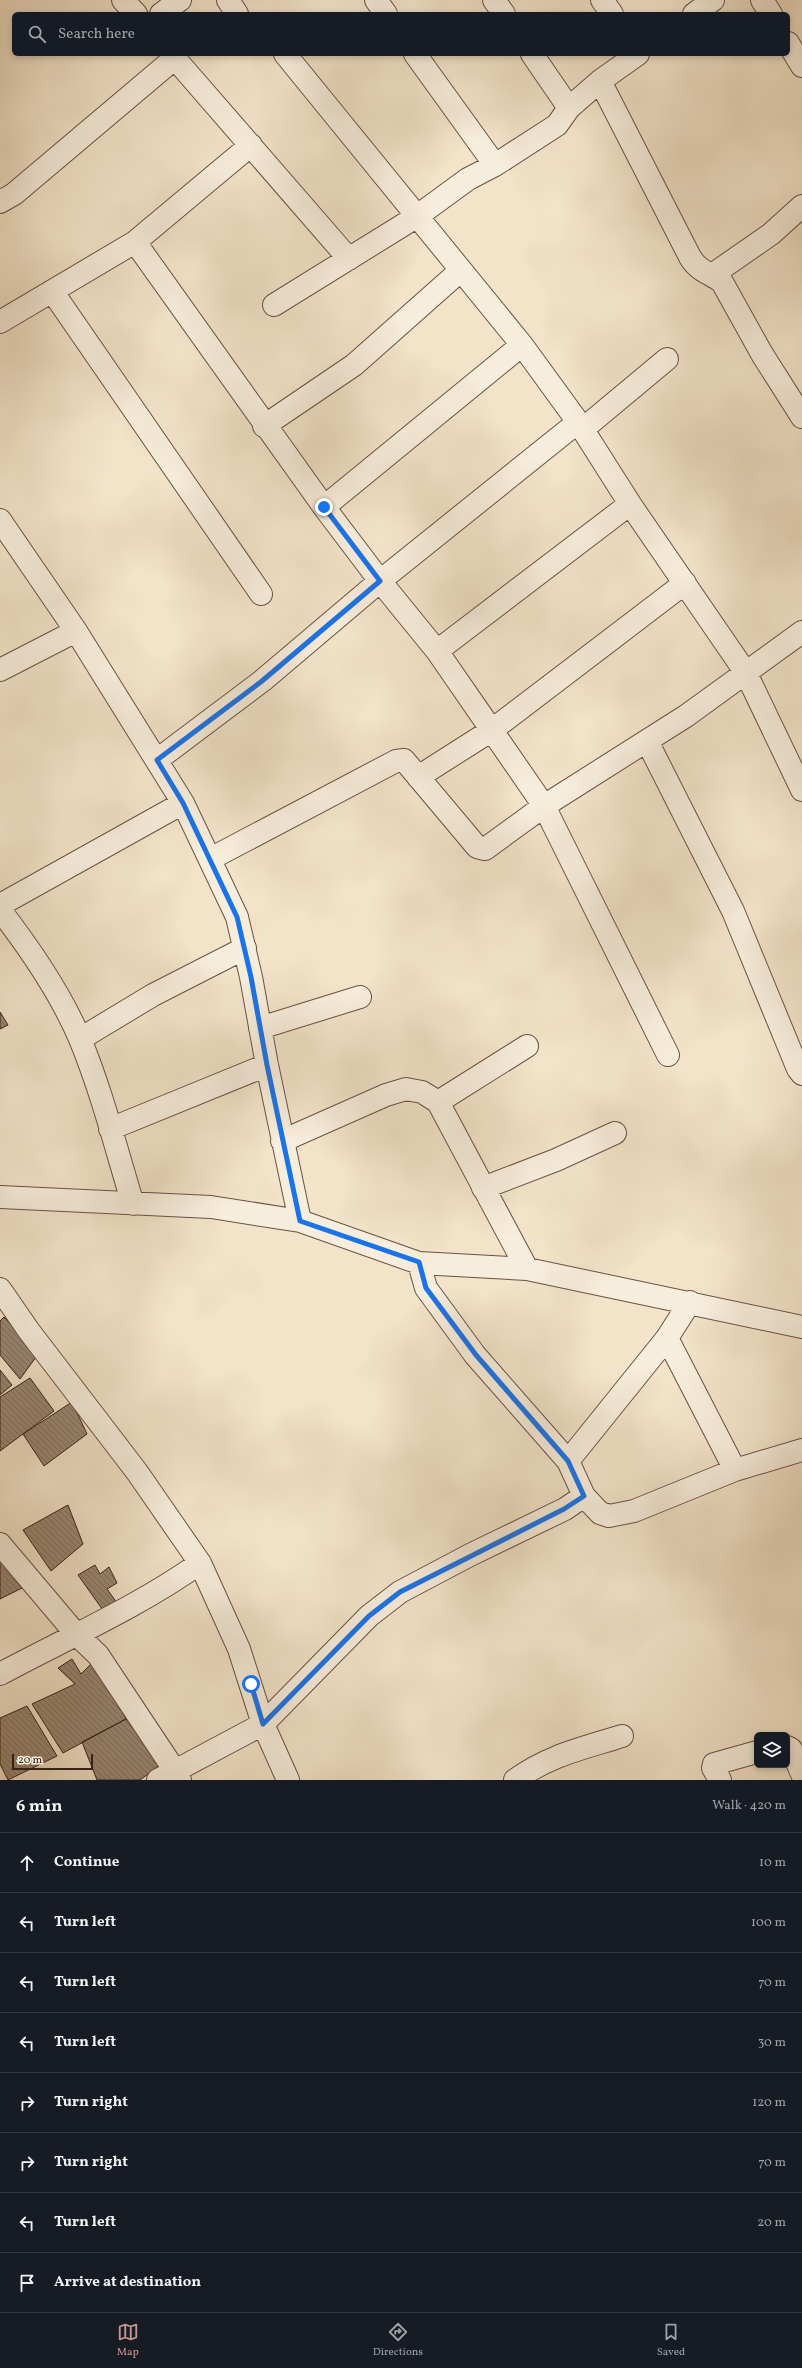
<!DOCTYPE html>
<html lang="en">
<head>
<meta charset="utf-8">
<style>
  body { margin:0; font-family:Vollkorn,serif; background:#242831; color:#f1f3f6 }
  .controls { position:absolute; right:12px; bottom:12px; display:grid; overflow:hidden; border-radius:6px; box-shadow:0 2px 6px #0003 }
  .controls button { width:36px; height:36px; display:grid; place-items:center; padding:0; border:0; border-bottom:1px solid #363941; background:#171b24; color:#f1f3f6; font:20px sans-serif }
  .scale { position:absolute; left:12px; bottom:10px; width:81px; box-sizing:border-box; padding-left:4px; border:2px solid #392318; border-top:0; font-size:11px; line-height:14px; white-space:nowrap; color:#392318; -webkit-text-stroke:3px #f7eddc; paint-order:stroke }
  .stop { position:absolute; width:12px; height:12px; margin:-9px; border:3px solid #1a73e8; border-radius:50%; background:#fff }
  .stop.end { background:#1a73e8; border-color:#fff; box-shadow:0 1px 4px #0008 }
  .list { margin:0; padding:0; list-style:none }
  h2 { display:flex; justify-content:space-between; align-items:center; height:52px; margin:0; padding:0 16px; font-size:17px }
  h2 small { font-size:13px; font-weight:400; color:#9ea1a6 }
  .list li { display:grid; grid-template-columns:26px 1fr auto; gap:12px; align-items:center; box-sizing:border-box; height:60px; padding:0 16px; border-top:1px solid #363941 }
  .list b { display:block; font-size:15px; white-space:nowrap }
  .list em { font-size:13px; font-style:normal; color:#9ea1a6 }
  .icon { flex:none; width:22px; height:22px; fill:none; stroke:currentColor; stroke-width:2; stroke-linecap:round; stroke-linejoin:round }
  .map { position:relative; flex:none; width:802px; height:1780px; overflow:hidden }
  .search { position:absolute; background:#171b24; box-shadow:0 2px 6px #0003; left:12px; right:12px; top:12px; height:44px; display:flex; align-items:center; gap:10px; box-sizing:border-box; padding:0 14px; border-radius:6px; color:#9ea1a6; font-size:15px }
  .sheet { height:532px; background:#171b24 }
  nav { display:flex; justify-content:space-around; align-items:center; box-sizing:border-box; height:56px; border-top:1px solid #363941; background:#171b24; font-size:11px; color:#9ea1a6 }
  nav a { display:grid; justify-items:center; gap:2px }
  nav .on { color:#c59692 }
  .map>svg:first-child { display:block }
</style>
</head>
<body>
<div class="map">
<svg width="802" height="1780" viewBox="0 0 802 1780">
  <defs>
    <pattern id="building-back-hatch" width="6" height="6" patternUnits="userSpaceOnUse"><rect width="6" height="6" fill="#998774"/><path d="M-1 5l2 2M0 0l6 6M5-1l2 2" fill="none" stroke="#7e6e5e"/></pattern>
  </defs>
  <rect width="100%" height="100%" fill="#f2e3c9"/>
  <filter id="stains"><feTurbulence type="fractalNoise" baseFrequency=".005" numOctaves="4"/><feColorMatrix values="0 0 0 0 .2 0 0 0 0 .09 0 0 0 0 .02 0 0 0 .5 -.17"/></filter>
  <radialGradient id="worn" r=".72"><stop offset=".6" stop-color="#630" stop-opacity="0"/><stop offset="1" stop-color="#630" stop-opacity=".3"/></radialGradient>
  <path fill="url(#building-back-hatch)" stroke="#392318" d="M0 1012 8 1025 0 1029Z
    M4 1317 39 1353 20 1379 0 1355V1321Z
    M0 1370 12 1385 0 1395Z
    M30 1378 54 1411 0 1451V1397Z
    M72 1402 87 1434 44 1466 23 1434Z
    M68 1505 83 1544 51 1571 23 1530Z
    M0 1558 22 1588 0 1599Z
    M95 1565 100 1574 109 1567 117 1583 107 1589 117 1603 105 1613 78 1575Z
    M72 1659 81 1674 94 1661 126 1719 63 1753 32 1704 75 1684 58 1668Z
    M27 1706 57 1756 8 1780 0 1764V1718Z
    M126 1719 161 1764 140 1780H97L82 1742Z"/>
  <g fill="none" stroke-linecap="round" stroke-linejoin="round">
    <g stroke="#675344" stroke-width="24">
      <path id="minor" d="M123 0 136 14
        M228 0 237 14
        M376 0 386 14
        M494 0 504 14
        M602 0 612 14
        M762 0 771 14
        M161 14 180 0
        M694 14 713 0
        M788 43 802 66
        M171 54 349 259
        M285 54 522 345 578 422 630 504 746 673 802 790
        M415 54 495 165
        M532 54 569 108
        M600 81 690 257C698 271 710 273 722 282L762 354 802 417
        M0 202 14 194 175 58
        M135 242 324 507 380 581 437 651 544 806 668 1055
        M712 275 771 234 802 206
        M52 291 261 594
        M274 305 416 217 468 179 495 165 557 125 569 108 600 81 638 54
        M0 322 135 242 251 145
        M264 426 354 365 460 271
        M583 429 667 359
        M324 507 522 345
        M0 520 76 631 183 803 237 917 251 977 267 1065 300 1221
        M437 651 630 504
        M0 670 76 631
        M647 741 733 911 798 1069 802 1074
        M157 760 262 681 380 581 578 422
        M418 777 492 730 685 583
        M210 859 396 761 404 760 477 847 485 849 544 806 686 716 802 632
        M0 905 183 803
        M0 910C31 950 60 992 80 1039 102 1092 116 1149 133 1204
        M260 1028 360 997
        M80 1039 153 995 245 948
        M438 1102 527 1046
        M110 1129 267 1065
        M282 1141 386 1095 406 1089 422 1092 438 1102 527 1269
        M483 1188 556 1160 615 1133
        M0 1197 211 1207 300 1221 419 1263 527 1269 802 1327
        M419 1263 426 1288 475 1355 568 1461 584 1496 600 1513 609 1516 634 1511 735 1470 802 1450
        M0 1289 29 1331 137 1472 200 1563 239 1649 263 1724 288 1780
        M667 1338 735 1470
        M568 1461 667 1338 690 1302
        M0 1544 76 1634 98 1655 175 1771 180 1780
        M0 1674C67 1638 138 1607 200 1563
        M787 1747 791 1749 802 1774
        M158 1780 263 1724 369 1616 400 1592 470 1555 565 1509 584 1496
        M515 1780C550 1755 581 1749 622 1736
        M720 1780 713 1768 714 1764 757 1752"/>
    </g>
    <use href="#minor" stroke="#f7eddc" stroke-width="22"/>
  </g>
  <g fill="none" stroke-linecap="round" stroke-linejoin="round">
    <path stroke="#1a73e8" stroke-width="5" d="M251 1684 263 1724 369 1616 400 1592 564 1509 584 1496 568 1461 476 1355 426 1288 419 1262 300 1221 267 1065 251 977 237 917 183 803 157 760 262 681 380 581 324 507"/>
  </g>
  <rect width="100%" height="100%" filter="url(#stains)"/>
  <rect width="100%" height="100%" fill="url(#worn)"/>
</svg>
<div class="controls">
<button><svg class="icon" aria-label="layers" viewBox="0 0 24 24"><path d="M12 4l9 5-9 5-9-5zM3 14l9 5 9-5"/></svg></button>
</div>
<div class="scale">20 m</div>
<div class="stop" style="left:251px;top:1684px"></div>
<div class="stop end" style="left:324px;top:507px"></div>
<div class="search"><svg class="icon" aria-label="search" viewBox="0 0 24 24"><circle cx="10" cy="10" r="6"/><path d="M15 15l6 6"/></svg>Search here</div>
</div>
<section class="sheet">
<h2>6 min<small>Walk · 420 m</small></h2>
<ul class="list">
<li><svg class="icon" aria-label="ahead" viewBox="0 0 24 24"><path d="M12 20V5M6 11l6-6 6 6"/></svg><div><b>Continue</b></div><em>10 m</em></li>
<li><svg class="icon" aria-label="left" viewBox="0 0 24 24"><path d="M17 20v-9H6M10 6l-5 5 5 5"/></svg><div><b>Turn left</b></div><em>100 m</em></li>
<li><svg class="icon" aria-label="left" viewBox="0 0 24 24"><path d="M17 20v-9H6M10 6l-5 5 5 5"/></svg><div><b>Turn left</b></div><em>70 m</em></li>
<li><svg class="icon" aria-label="left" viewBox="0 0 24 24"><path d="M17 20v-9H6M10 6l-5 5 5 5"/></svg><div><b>Turn left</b></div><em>30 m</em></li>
<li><svg class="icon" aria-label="right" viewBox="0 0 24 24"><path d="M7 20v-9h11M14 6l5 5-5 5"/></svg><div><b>Turn right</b></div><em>120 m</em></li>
<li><svg class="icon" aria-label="right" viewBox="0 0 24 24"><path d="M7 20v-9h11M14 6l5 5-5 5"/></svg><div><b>Turn right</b></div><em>70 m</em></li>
<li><svg class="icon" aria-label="left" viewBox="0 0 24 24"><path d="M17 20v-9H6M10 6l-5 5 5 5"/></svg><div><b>Turn left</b></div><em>20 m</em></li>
<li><svg class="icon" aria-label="arrive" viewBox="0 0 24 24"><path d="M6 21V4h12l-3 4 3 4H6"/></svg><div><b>Arrive at destination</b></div></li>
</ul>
</section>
<nav>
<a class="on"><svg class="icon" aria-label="map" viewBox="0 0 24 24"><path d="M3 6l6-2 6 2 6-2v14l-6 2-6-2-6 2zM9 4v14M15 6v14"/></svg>Map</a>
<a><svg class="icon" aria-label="directions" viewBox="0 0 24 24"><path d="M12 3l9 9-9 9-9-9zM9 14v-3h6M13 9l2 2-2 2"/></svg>Directions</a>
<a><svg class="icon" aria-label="saved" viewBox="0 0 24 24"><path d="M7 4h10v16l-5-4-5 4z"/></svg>Saved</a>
</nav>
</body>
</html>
